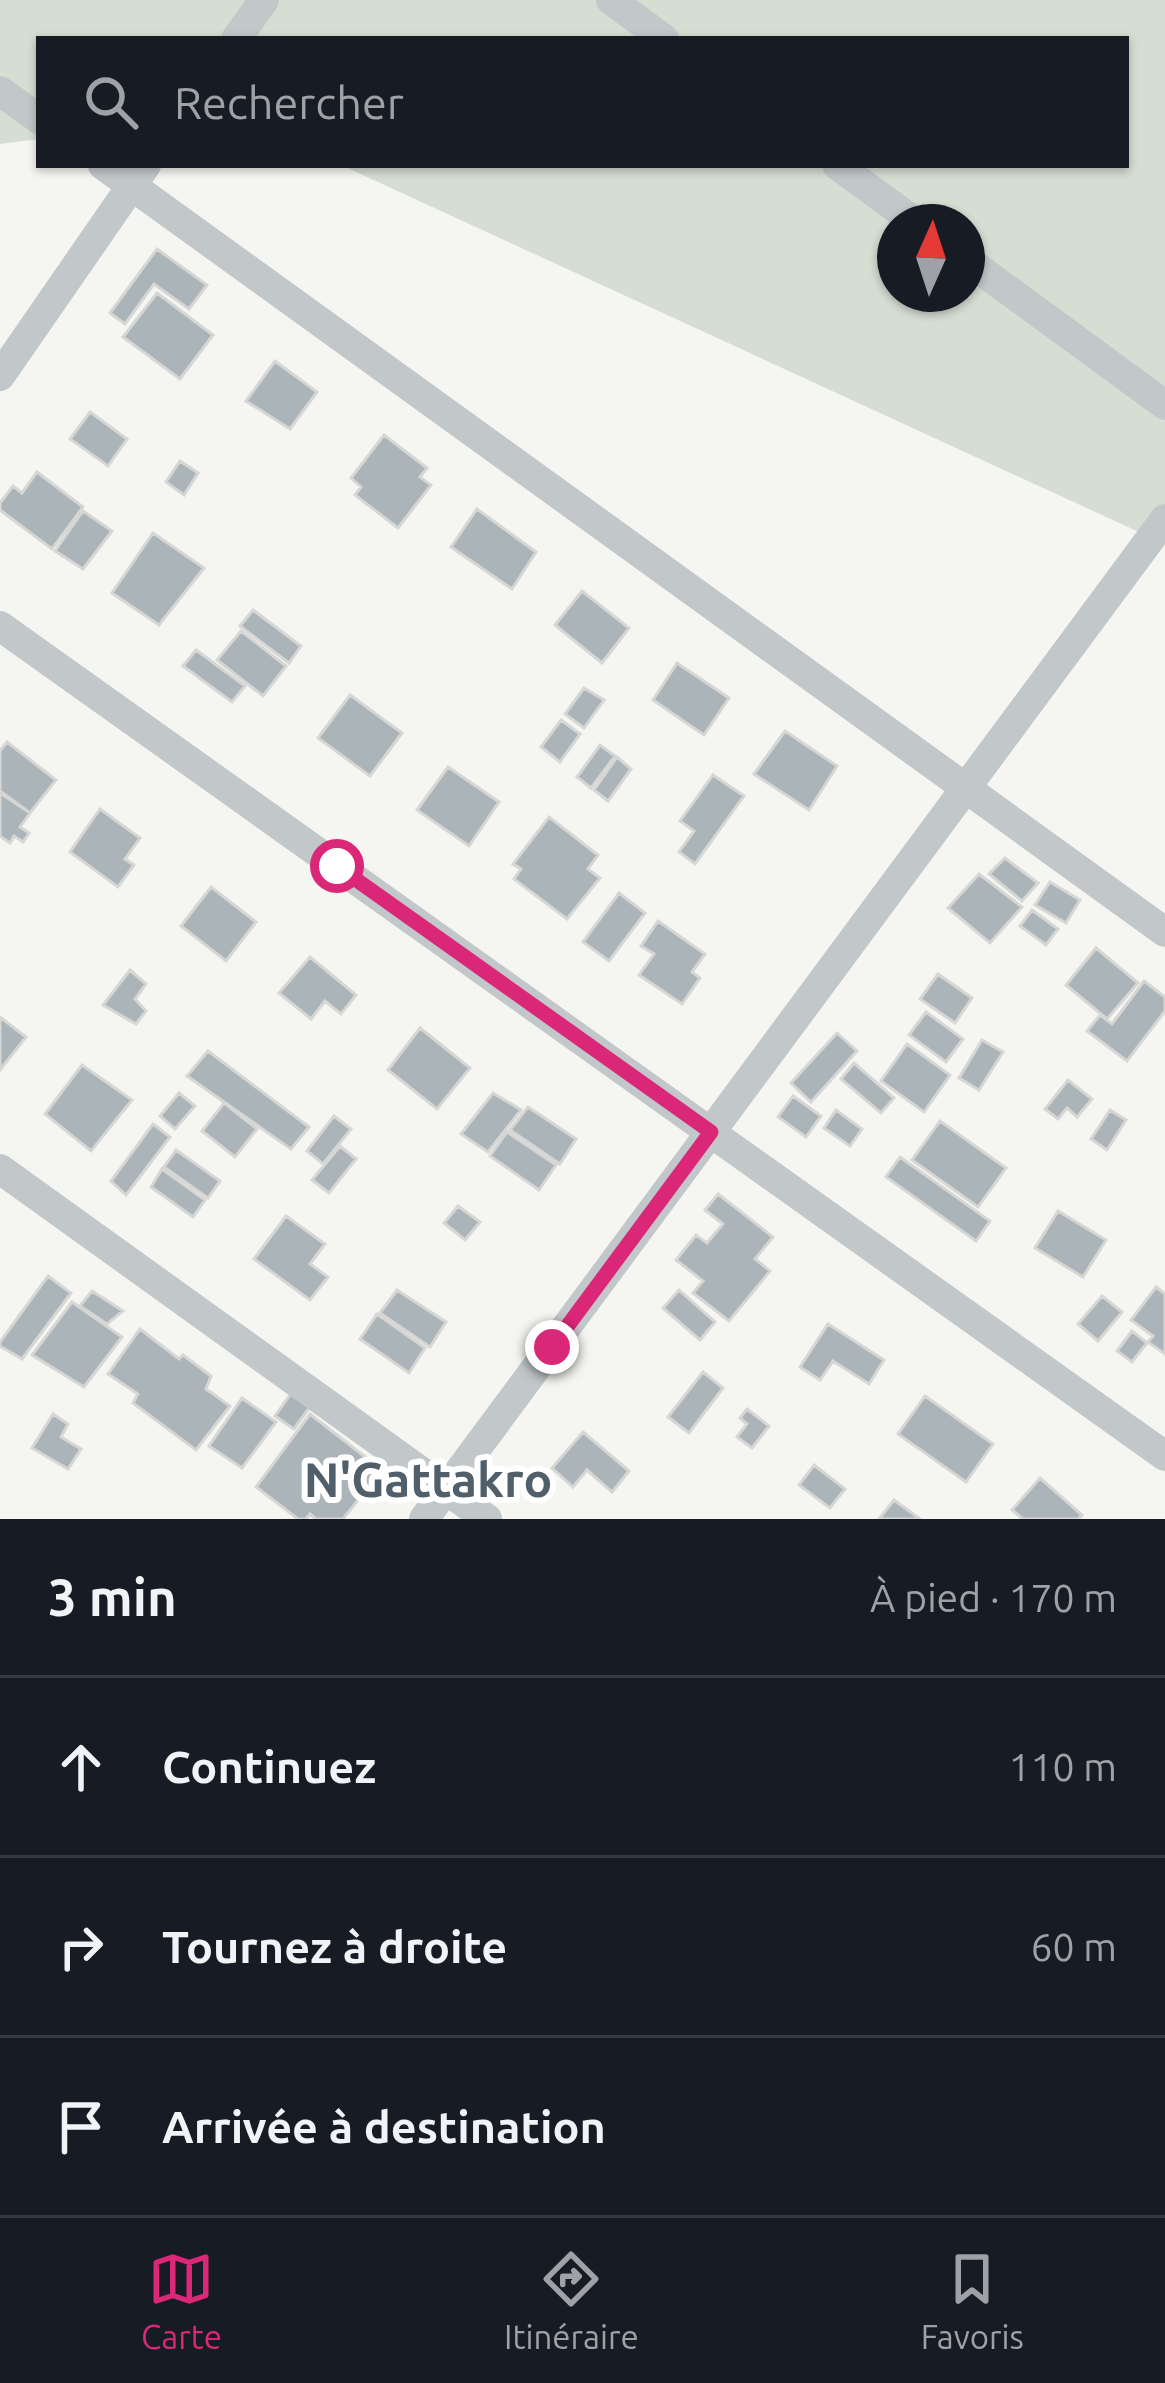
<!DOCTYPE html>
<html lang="fr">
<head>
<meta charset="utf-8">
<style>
  body { margin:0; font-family:Ubuntu,sans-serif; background:#242831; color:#f1f3f6 }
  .compass { position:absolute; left:877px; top:204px; width:108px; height:108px; border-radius:50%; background:#171b24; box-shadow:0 3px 9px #0004; rotate:3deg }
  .stop { position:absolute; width:36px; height:36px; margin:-27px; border:9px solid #db2777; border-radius:50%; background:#fff }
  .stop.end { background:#db2777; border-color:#fff; box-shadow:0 3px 12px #0008 }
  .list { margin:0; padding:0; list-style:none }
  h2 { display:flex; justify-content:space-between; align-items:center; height:156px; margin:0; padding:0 48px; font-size:51px }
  h2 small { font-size:39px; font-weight:400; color:#9ea1a6 }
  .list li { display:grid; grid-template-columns:78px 1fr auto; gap:36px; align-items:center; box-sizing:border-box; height:180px; padding:0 48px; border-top:3px solid #363941 }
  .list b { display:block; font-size:45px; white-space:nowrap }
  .list em { font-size:39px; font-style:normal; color:#9ea1a6 }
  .icon { flex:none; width:66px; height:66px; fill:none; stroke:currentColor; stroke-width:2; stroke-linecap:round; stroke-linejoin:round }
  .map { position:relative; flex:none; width:1165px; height:1519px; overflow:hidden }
  .search { position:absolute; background:#171b24; box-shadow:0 3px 9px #0004; left:36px; right:36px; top:36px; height:132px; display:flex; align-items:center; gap:30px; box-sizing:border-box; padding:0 42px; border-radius:0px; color:#9ea1a6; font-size:45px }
  .sheet { height:696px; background:#171b24 }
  nav { display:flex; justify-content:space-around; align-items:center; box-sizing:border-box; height:168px; border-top:3px solid #363941; background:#171b24; font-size:33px; color:#9ea1a6 }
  nav a { display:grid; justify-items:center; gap:6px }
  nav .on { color:#db2777 }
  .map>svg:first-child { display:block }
</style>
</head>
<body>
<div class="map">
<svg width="1165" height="1519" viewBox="0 0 1165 1519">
  <rect width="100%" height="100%" fill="#f5f5f1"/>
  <path fill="#d6ddd2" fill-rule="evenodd" d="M0 0H1165V544L341 165H1126V39H39V139L0 144ZM895 222H967V294H895Z"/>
  <path fill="#abb4b9" stroke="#d6d6d4" stroke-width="3" d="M157 249 207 285 189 309 154 284 125 324 110 313Z
    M157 293 213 335 180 379 123 337Z
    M275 361 317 392 290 429 246 401Z
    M90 412 127 439 108 466 70 439Z
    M384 435 427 468 420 477 431 485 398 528 355 495 361 487 351 478Z
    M180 461 198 473 184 495 166 482Z
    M37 472 83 507 52 549 0 510V503L13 486 22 493Z
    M477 509 536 552 512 589 451 547Z
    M83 511 112 531 83 569 55 551Z
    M153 533 204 568 159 625 112 593Z
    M582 591 629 628 602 663 555 625Z
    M253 610 301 646 289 663 240 626Z
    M241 631 286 666 263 696 217 660Z
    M196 650 245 686 232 702 183 666Z
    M677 663 729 698 704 735 653 700Z
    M584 688 604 700 584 728 565 714Z
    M350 695 402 733 370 776 318 738Z
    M561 720 580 734 560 762 541 747Z
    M785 731 837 766 809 810 754 774Z
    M7 742 56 780 30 813 0 791V751Z
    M600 745 615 756 591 788 577 777Z
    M617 757 631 769 608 801 594 790Z
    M448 767 499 802 469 846 417 810Z
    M713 775 744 796 695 864 679 852 694 831 680 821Z
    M0 793 30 813 20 827 29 833 23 842 14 836 10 843 0 836Z
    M100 809 140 838 125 859 134 865 118 887 70 852Z
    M549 817 598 855 588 869 600 878 567 919 514 879 521 869 513 864Z
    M1005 858 1038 883 1022 901 989 874Z
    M979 874 1022 907 990 943 948 908Z
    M1050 882 1080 900 1066 923 1035 905Z
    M211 887 256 922 226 961 181 926Z
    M619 893 645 913 609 961 583 942Z
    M1032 910 1058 929 1046 945 1020 926Z
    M658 921 705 954 692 972 700 978 682 1004 639 975 654 954 641 946Z
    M1096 948 1138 983 1107 1019 1066 985Z
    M310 957 356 995 341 1014 325 1001 311 1019 279 993Z
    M130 970 146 984 135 999 146 1011 136 1024 103 1005Z
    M938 974 972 998 955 1023 920 999Z
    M1144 981 1165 997V1011L1127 1061 1087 1031 1100 1015 1112 1024Z
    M926 1012 963 1039 946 1062 909 1035Z
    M0 1017 26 1037 0 1070Z
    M420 1028 470 1068 437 1109 388 1070Z
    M837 1033 857 1051 811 1102 791 1083Z
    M982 1040 1003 1052 979 1090 959 1078Z
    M907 1044 950 1075 924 1112 881 1081Z
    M208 1051 309 1127 291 1149 187 1076Z
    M854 1063 894 1098 881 1113 841 1079Z
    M82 1065 132 1100 91 1151 45 1114Z
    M1068 1080 1092 1099 1077 1117 1067 1108 1058 1119 1045 1109Z
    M179 1093 195 1106 175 1129 160 1116Z
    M493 1093 521 1110 488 1152 461 1134Z
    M793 1096 821 1116 806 1137 778 1117Z
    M224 1103 257 1129 235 1157 202 1131Z
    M528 1107 576 1139 560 1164 510 1130Z
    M836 1110 862 1129 850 1146 824 1128Z
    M1110 1110 1126 1120 1107 1150 1091 1139Z
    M334 1116 351 1129 323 1164 307 1151Z
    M940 1121 1006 1168 978 1207 912 1160Z
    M153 1124 170 1137 126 1195 111 1181Z
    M507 1132 556 1165 539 1190 490 1156Z
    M340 1146 356 1159 329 1193 312 1180Z
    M176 1150 220 1181 208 1198 164 1167Z
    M900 1157 990 1221 976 1241 886 1177Z
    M162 1169 205 1200 193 1217 151 1187Z
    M718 1194 773 1237 755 1259 770 1271 729 1321 693 1293 703 1281 676 1260 696 1235 707 1243 723 1224 705 1210Z
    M458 1206 480 1222 465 1240 444 1223Z
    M1058 1211 1106 1240 1083 1277 1035 1248Z
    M286 1216 325 1244 310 1264 328 1277 310 1300 254 1259Z
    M48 1276 71 1293 22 1359 0 1346V1342Z
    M1156 1287 1165 1294V1354L1148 1342 1153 1336 1131 1320Z
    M397 1290 446 1322 430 1347 380 1313Z
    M679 1290 715 1322 700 1340 663 1308Z
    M92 1291 123 1311 107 1324 80 1306Z
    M1102 1296 1122 1312 1098 1341 1078 1324Z
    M72 1302 122 1337 84 1387 32 1355Z
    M377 1314 425 1348 409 1373 360 1339Z
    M828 1324 884 1360 869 1384 833 1361 820 1380 800 1367Z
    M140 1329 179 1359 183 1355 211 1376 206 1389 230 1406 196 1450 133 1403 138 1394 108 1374Z
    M1132 1331 1147 1343 1132 1362 1117 1351Z
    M703 1372 723 1388 689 1433 668 1417Z
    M292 1392 312 1404 294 1429 275 1416Z
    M925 1396 993 1444 966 1482 898 1434Z
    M242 1398 276 1422 242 1468 209 1446Z
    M747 1409 769 1426 752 1448 737 1437 747 1424 740 1418Z
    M53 1414 68 1424 61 1437 81 1449 68 1469 32 1448Z
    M310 1414 382 1470 343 1519H316L310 1514 306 1519H298L256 1487Z
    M583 1432 629 1471 612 1492 587 1470 573 1487 552 1468Z
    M814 1465 845 1489 830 1508 799 1485Z
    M1040 1478 1082 1515 1078 1519H1023L1012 1510Z
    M894 1500 920 1519H879Z"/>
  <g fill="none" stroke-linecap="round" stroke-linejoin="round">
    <path stroke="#c2c7ca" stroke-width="30" d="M611 0 664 39
      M236 39 264 0
      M0 91 39 119
      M103 165 1165 932
      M837 165 915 222
      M967 260 1165 405
      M0 376 146 165
      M0 626 1165 1456
      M0 1169 487 1519
      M424 1519 1165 519"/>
  </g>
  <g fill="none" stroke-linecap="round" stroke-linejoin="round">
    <path stroke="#db2777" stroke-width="15" d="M337 866 711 1132 552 1347"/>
  </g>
  <g text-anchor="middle" stroke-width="12" stroke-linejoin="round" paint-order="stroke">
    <g font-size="48" font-weight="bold" fill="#505f69" stroke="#fff">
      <text x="428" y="1497">N'Gattakro</text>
    </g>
  </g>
</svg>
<svg class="compass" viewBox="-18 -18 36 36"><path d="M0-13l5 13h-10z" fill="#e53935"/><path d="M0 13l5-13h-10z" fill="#9ea1a6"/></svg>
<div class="stop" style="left:337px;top:866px"></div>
<div class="stop end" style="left:552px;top:1347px"></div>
<div class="search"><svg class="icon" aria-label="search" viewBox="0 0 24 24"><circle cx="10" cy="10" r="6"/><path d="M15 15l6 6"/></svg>Rechercher</div>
</div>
<section class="sheet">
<h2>3 min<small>À pied · 170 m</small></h2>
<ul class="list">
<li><svg class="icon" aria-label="ahead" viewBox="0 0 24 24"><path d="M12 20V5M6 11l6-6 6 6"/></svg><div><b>Continuez</b></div><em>110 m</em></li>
<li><svg class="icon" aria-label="right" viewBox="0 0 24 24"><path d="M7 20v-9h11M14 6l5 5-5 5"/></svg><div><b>Tournez à droite</b></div><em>60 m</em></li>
<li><svg class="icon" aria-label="arrive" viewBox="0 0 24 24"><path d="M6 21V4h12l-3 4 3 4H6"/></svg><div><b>Arrivée à destination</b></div></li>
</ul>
</section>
<nav>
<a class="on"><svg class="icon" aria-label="map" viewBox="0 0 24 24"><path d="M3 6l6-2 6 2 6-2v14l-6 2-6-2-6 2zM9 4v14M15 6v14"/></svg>Carte</a>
<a><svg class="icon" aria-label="directions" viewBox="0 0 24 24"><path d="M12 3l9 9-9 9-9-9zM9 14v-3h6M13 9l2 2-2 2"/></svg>Itinéraire</a>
<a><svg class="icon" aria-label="saved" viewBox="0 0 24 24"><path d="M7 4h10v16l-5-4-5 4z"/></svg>Favoris</a>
</nav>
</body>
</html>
